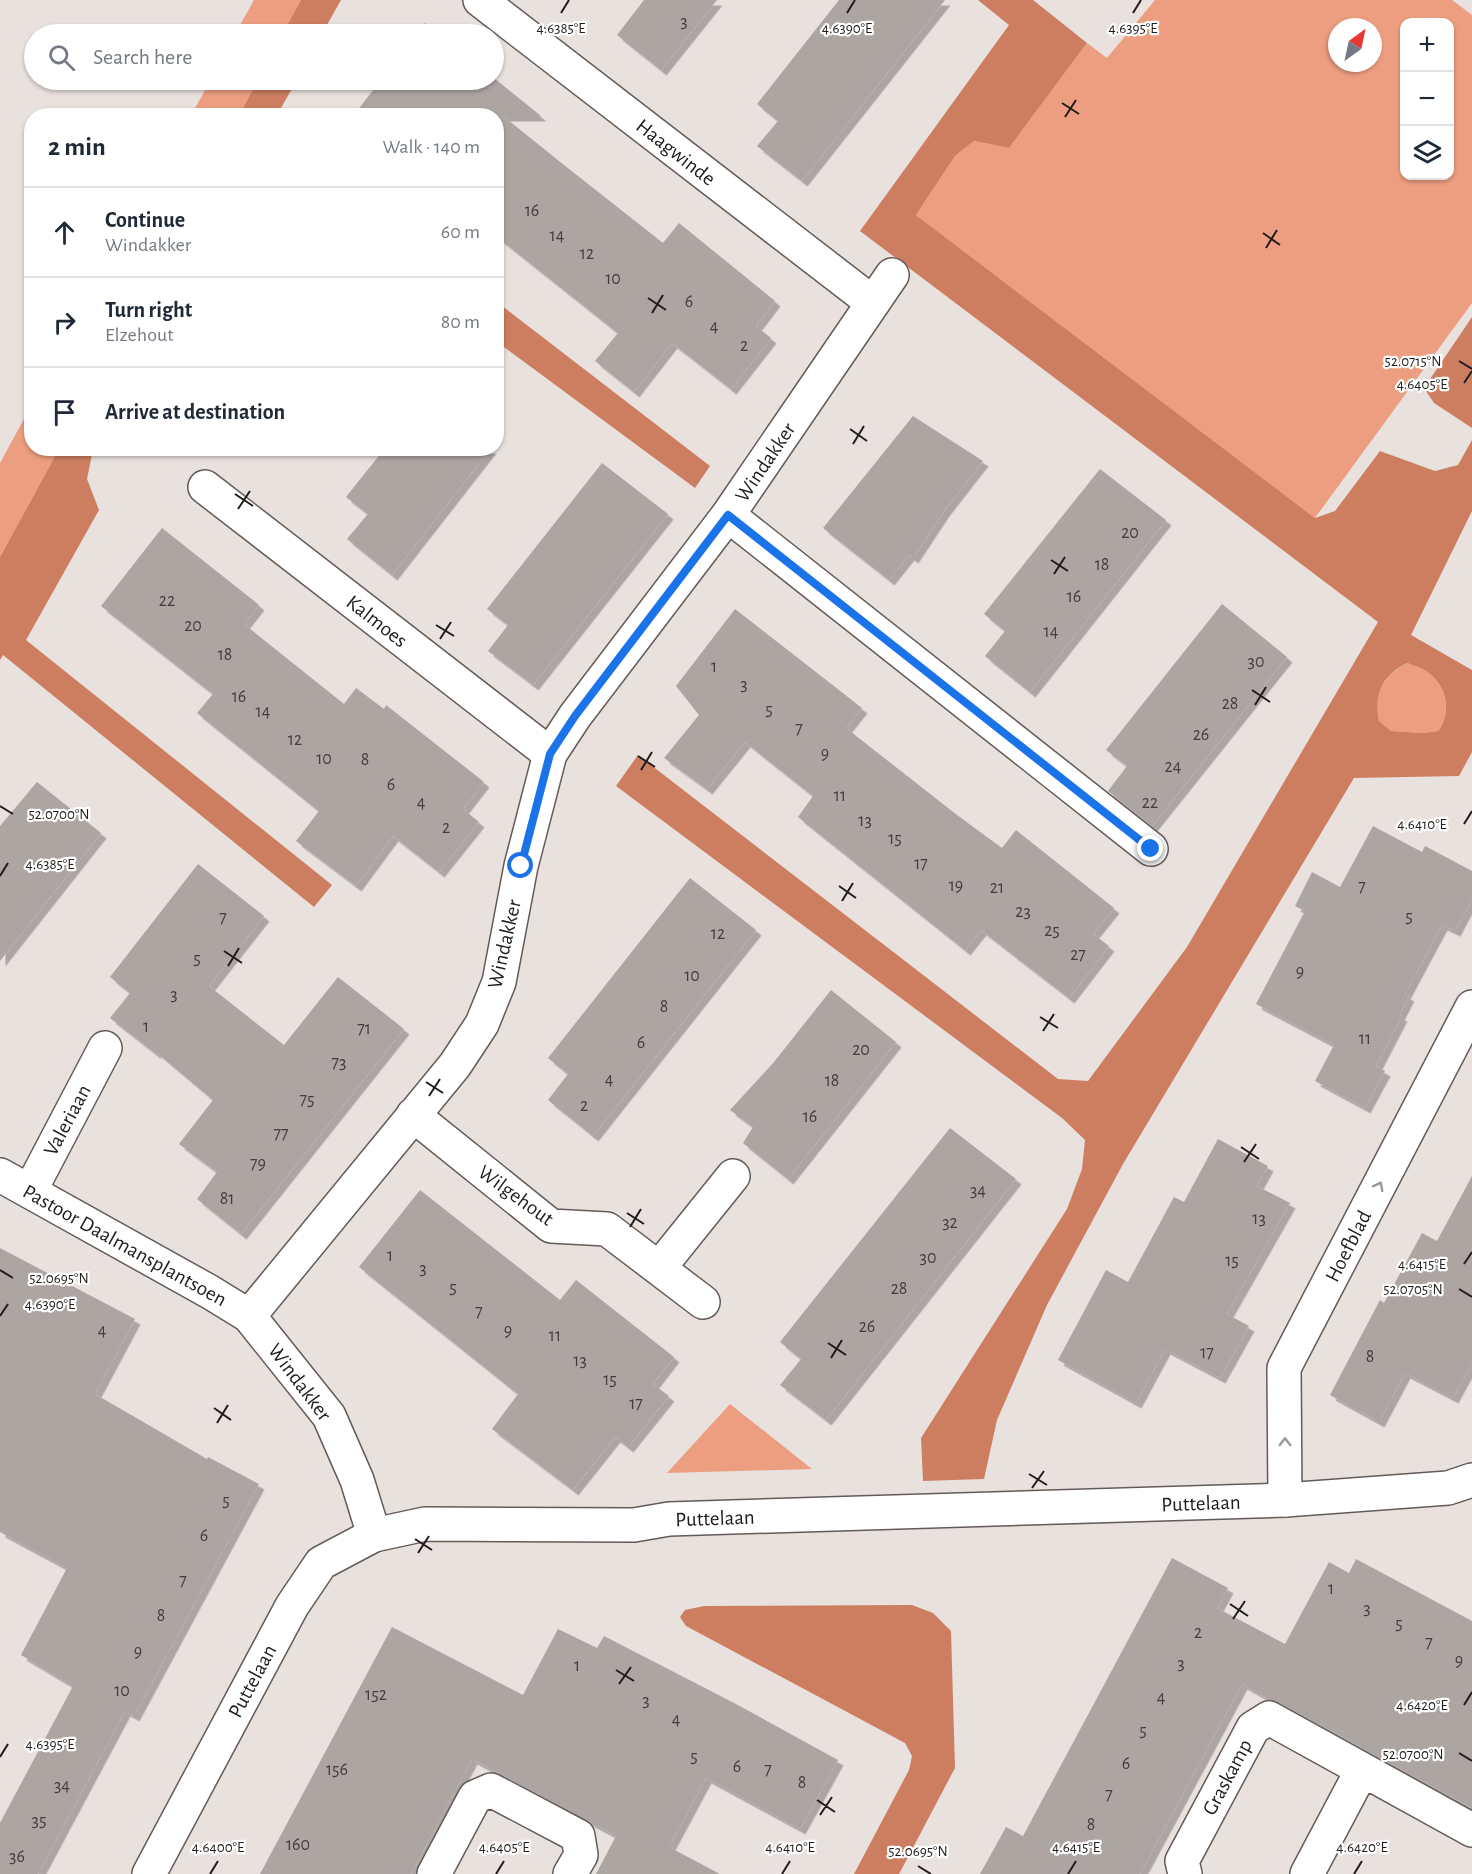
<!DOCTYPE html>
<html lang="en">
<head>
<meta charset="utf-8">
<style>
  body { margin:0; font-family:"Alegreya Sans",sans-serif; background:#f6f6f7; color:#1f2937 }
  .controls { position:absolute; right:18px; top:18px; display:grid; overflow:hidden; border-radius:12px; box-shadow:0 2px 4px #0004 }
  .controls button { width:54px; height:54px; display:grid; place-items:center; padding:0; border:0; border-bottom:2px solid #e0e1e3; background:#fff; color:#1f2937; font:30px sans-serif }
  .compass { position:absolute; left:1328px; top:18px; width:54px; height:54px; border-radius:50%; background:#fff; box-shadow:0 2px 4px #0004; rotate:33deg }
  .stop { position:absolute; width:18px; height:18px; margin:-14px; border:4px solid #1a73e8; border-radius:50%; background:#fff }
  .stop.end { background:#1a73e8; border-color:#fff; box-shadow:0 2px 6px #0008 }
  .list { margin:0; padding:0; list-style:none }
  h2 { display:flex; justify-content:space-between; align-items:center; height:78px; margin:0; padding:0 24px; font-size:26px }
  h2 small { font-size:20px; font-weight:400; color:#747a83 }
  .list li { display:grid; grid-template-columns:39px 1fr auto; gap:18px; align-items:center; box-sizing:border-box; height:90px; padding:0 24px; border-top:2px solid #e0e1e3 }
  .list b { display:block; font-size:22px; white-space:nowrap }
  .list p { margin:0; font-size:20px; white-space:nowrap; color:#747a83 }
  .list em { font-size:20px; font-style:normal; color:#747a83 }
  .icon { flex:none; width:33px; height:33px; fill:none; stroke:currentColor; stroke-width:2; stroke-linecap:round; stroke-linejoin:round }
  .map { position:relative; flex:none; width:1472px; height:1874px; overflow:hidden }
  .search { position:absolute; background:#fff; box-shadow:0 2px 4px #0004; left:24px; top:24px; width:480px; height:66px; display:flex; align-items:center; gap:15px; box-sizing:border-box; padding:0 21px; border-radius:33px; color:#747a83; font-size:22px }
  .panel { position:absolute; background:#fff; box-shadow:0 2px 4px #0004; left:24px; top:108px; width:480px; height:348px; border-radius:24px }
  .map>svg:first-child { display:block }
</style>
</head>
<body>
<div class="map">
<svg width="1472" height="1874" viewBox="0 0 1472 1874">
  <defs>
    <filter id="shadow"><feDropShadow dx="5.5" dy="5.5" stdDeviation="0" flood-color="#0004"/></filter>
  </defs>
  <rect width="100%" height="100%" fill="#e9e1de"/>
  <path fill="#ed9e80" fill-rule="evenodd" d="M254 0H301L282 34H235Z
    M1155 0H1452L1472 15V303L1315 518 916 215 955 156 974 141 1009 148 1087 43 1107 58ZM1404 22H1450V176H1404ZM1337 27H1373V63H1337Z
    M211 80H258L239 115H191Z
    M31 406 32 448 59 449 0 557V463Z
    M1407 663C1413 666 1422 668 1428 672 1447 687 1452 713 1438 731L1422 733 1391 731 1379 721C1374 694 1382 677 1407 663Z
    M730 1404 812 1469 667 1473Z"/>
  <path fill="#cd7e60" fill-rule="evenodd" d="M301 0H341L322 34H282Z
    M978 0H1033L1087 43 1009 148 974 141 955 156 916 215 1315 518 1335 511 1380 451 1435 471 1458 465 1472 440V511L1411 635 1472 670V752L1459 776 1354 778 1123 1164 1047 1305 997 1420 984 1479 923 1481 921 1438 1067 1209 1082 1169 1085 1140 1062 1118 616 786 638 755 1058 1079 1088 1081 1187 947 1378 622 860 231 1009 25ZM1407 663C1414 666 1423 668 1429 673 1447 687 1452 713 1438 731L1422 733 1391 731 1379 721C1374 694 1382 676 1407 663Z
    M258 80H297L277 115H239Z
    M497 302 710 466 695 488 497 342Z
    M1472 317V428L1434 403 1424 388Z
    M59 449H93L87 479 99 510 26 640 332 885 314 907 3 655 0 660V557Z
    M912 1605 933 1613 951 1631 955 1768 899 1874H854L909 1770 912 1756 905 1743 686 1626 680 1617 685 1610 704 1606Z"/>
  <path fill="#aca5a2" filter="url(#shadow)" d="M644 0H717L661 70 617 35Z
    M839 0H945L802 181 757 146 778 121 757 104Z
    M425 23 439 34H416Z
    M494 78 541 116H503L564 165 663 243 679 223 775 301 756 326 771 338 731 389 672 343 634 392 595 361 618 333 496 236V116H353L381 80H494Z
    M913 416 983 461 944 511 913 558 909 555 889 580 823 528Z
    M385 448H491L392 575 347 539 368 514 346 497Z
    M602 463 668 514 533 685 488 651 508 625 487 609Z
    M1100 469 1166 520 1030 692 985 656 1005 631 984 614Z
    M162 528 259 605 244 624 344 704 356 688 384 709 386 705 484 782 463 809 479 822 439 872 393 836 356 886 296 841 319 811 197 713 213 694 101 606Z
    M1222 604 1287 657 1152 826 1108 791 1127 766 1106 750Z
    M735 609 862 708 846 728 957 815 1002 848 1016 830 1114 908 1093 934 1109 946 1069 998 981 930 965 950 798 817 813 796 745 742 707 789 664 758 699 715 676 686Z
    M37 782 101 833 0 961V826Z
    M1373 826 1422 852 1425 846 1472 871V899L1455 931 1442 925 1405 994 1409 996 1399 1015 1402 1016 1376 1066 1385 1071 1365 1108 1315 1081 1334 1045 1256 1004 1305 911 1295 906 1312 872 1340 887Z
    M198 864 264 916 209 986 284 1045 338 977 404 1029 241 1234 197 1199 217 1172 179 1144 213 1100 156 1052 155 1053 110 1018 130 993 110 977Z
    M690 878 756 930 593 1136 548 1100 568 1074 548 1058Z
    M831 990 896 1042 788 1179 743 1143 753 1127 730 1110 774 1062Z
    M950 1128 1016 1179 826 1420 780 1385 801 1359 780 1342Z
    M1218 1139 1268 1166 1257 1186 1290 1203 1227 1314 1249 1326 1220 1378 1165 1349 1136 1403 1058 1360 1106 1270 1128 1282 1174 1197 1184 1202Z
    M1472 1176V1363L1453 1398 1405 1373 1379 1422 1330 1395 1380 1300 1384 1303 1422 1233 1437 1241Z
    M420 1190 560 1300 576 1280 674 1357 653 1384 669 1396 628 1447 615 1437 573 1490 492 1429 518 1394 359 1267Z
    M0 1248 135 1319 95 1394 207 1459 208 1457 259 1484 134 1716 125 1711 38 1874H0V1823L73 1686 21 1655 67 1568 0 1532Z
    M1172 1558 1228 1588 1217 1608 1285 1644 1329 1562 1349 1573 1356 1559 1472 1621V1808L1278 1702 1270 1700 1242 1684 1140 1874H980L1006 1827 1023 1836Z
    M392 1627 523 1695 558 1629 597 1648 604 1636 736 1704 838 1760 800 1829 706 1778 669 1847 720 1874H596L616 1836 472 1759 411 1874H260Z"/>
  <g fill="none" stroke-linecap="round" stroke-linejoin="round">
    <g stroke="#625b58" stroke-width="36">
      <path id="minor" d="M480 0 873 303
        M205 487 550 754
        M728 515 1151 849
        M413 1115 551 1226 607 1229 703 1302
        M0 1175 210 1292 249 1316
        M30 1191 105 1048
        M659 1268 733 1176
        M1285 1500 1284 1368 1472 1007
        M374 1535 357 1480 329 1416 249 1316 455 1065 482 1024 499 982 521 866 550 754 575 716 728 515 892 275
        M434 1874 475 1797 491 1790 578 1836 581 1855 570 1874
        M1185 1874 1182 1861 1253 1728 1269 1718 1472 1830
        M1307 1874 1362 1770"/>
    </g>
    <g stroke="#625b58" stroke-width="36">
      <path id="tertiary" d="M149 1874 292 1606 321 1563 374 1535 425 1524 634 1525 669 1519 1285 1500 1448 1488 1472 1480"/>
    </g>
    <use href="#minor" stroke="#fff" stroke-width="33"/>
    <use href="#tertiary" stroke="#fff" stroke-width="33"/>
  </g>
  <defs><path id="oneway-chevron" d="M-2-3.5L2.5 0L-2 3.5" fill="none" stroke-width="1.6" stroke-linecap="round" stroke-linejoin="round" transform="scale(1.5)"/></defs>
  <g stroke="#9a9998">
    <use href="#oneway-chevron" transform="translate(1379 1186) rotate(-63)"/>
    <use href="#oneway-chevron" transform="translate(1285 1442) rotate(-90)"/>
  </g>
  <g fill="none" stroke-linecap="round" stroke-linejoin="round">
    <path stroke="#1a73e8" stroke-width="8" d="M521 866 550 754 575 716 728 515 1151 849"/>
  </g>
  <path fill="none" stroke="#1f1c1b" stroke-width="2" d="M561 13 569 0M847 13 855 0M1133 13 1141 0M1062 103 1079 114M1065 117 1076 100M1263 233 1280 245M1266 248 1277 230M648 298 666 310M652 313 663 295M1459 361 1472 369M1464 383 1472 371M850 429 867 441M853 444 864 426M235 494 253 506M238 509 250 491M1051 560 1068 571M1054 574 1065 557M436 625 454 636M440 639 451 622M1252 690 1270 702M1255 705 1266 687M638 756 655 767M641 770 652 752M0 806 13 814M1464 824 1472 811M0 876 8 863M839 886 856 898M842 901 853 883M224 951 242 963M228 966 239 948M1040 1017 1058 1028M1043 1031 1054 1014M426 1082 443 1093M429 1096 440 1079M1241 1147 1259 1159M1244 1162 1256 1144M627 1213 644 1224M630 1227 641 1209M1464 1264 1472 1252M0 1270 13 1278M1459 1289 1472 1297M0 1316 8 1304M828 1343 846 1355M831 1358 842 1340M214 1408 231 1420M217 1423 228 1405M1029 1474 1047 1485M1032 1488 1044 1471M415 1539 432 1550M418 1553 429 1536M1230 1604 1248 1616M1233 1619 1245 1601M616 1670 634 1681M619 1684 631 1667M1464 1705 1472 1692M1459 1753 1472 1761M0 1757 8 1744M817 1800 835 1812M820 1815 832 1797M918 1866 931 1874M210 1874 218 1861M496 1874 504 1861M782 1874 790 1861M1068 1874 1076 1861M1354 1874 1362 1861"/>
  <g text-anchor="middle" stroke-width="4.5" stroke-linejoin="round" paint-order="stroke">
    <g font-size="18" fill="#423e3d">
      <text x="684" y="27">3</text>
      <text x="532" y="216">16</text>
      <text x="557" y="241">14</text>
      <text x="587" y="259">12</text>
      <text x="613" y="284">10</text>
      <text x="689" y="307">6</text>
      <text x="714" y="332">4</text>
      <text x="744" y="351">2</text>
      <text x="1130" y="538">20</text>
      <text x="1102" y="570">18</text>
      <text x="1074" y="602">16</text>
      <text x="167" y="606">22</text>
      <text x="193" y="631">20</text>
      <text x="1051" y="637">14</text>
      <text x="225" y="660">18</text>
      <text x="1256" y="667">30</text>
      <text x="714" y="672">1</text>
      <text x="744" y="690">3</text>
      <text x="239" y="702">16</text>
      <text x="1230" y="709">28</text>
      <text x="769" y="715">5</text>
      <text x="263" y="717">14</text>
      <text x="799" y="734">7</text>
      <text x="1201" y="740">26</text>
      <text x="295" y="745">12</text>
      <text x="825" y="759">9</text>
      <text x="324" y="764">10</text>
      <text x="365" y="765">8</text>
      <text x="1173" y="772">24</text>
      <text x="391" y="790">6</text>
      <text x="840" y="801">11</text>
      <text x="421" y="808">4</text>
      <text x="1150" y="808">22</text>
      <text x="865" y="826">13</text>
      <text x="446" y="833">2</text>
      <text x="895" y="844">15</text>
      <text x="921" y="869">17</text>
      <text x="956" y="891">19</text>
      <text x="1362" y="892">7</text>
      <text x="997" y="893">21</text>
      <text x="1023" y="917">23</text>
      <text x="1409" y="922">5</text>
      <text x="223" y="923">7</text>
      <text x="1052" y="936">25</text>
      <text x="718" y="939">12</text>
      <text x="1078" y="960">27</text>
      <text x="197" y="964">5</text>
      <text x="1300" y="977">9</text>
      <text x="692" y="981">10</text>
      <text x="174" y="1000">3</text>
      <text x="664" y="1012">8</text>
      <text x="146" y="1032">1</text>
      <text x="364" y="1034">71</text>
      <text x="1365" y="1044">11</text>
      <text x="641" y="1048">6</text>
      <text x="861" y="1055">20</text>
      <text x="339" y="1068">73</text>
      <text x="609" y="1085">4</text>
      <text x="832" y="1086">18</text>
      <text x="307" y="1105">75</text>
      <text x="584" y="1111">2</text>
      <text x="810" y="1122">16</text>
      <text x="281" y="1139">77</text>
      <text x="258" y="1169">79</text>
      <text x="978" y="1196">34</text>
      <text x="227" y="1204">81</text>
      <text x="1259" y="1224">13</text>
      <text x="950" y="1228">32</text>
      <text x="390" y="1261">1</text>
      <text x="928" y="1263">30</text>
      <text x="1232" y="1266">15</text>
      <text x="423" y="1274">3</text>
      <text x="453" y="1293">5</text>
      <text x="899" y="1294">28</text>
      <text x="479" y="1317">7</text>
      <text x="867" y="1332">26</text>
      <text x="102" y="1336">4</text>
      <text x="508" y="1336">9</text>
      <text x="555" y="1341">11</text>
      <text x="1207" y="1358">17</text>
      <text x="1370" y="1362">8</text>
      <text x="580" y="1366">13</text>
      <text x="610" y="1385">15</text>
      <text x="636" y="1409">17</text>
      <text x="226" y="1506">5</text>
      <text x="204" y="1541">6</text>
      <text x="183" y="1586">7</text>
      <text x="1331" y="1594">1</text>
      <text x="1367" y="1614">3</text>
      <text x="161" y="1621">8</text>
      <text x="1399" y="1629">5</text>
      <text x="1198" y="1638">2</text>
      <text x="1429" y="1648">7</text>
      <text x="138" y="1657">9</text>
      <text x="1459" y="1666">9</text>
      <text x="1181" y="1669">3</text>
      <text x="577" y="1671">1</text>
      <text x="122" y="1696">10</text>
      <text x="376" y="1700">152</text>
      <text x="1161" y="1703">4</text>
      <text x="646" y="1706">3</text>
      <text x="676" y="1725">4</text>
      <text x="1143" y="1736">5</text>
      <text x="694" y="1762">5</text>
      <text x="1126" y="1769">6</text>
      <text x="737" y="1772">6</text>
      <text x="337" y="1775">156</text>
      <text x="768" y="1775">7</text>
      <text x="802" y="1788">8</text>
      <text x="62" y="1791">34</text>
      <text x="1109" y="1800">7</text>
      <text x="39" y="1826">35</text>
      <text x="1091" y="1830">8</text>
      <text x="298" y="1850">160</text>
      <text x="17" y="1862">36</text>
    </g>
    <g font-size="21" fill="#1f1c1b" stroke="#fff">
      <text transform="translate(676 152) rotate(38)" y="7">Haagwinde</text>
      <text transform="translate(765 462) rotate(-56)" y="7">Windakker</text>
      <text transform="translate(377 621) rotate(38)" y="7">Kalmoes</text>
      <text transform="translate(504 944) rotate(-77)" y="7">Windakker</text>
      <text transform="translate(67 1120) rotate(-62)" y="7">Valeriaan</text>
      <text transform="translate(516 1195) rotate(36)" y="7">Wilgehout</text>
      <text transform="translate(125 1245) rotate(29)" y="7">Pastoor Daalmansplantsoen</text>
      <text transform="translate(1348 1246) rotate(-63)" y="7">Hoefblad</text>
      <text transform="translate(300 1382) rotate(53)" y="7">Windakker</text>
      <text transform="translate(1201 1503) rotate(-2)" y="7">Puttelaan</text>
      <text transform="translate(715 1518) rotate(-2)" y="7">Puttelaan</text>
      <text transform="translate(252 1681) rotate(-62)" y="7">Puttelaan</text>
      <text transform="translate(1227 1777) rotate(-62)" y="7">Graskamp</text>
    </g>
  </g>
  <g font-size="15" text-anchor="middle" fill="#1f1c1b" stroke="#fff" stroke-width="4.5" stroke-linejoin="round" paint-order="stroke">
    <text x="561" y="33">4.6385°E</text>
    <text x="847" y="33">4.6390°E</text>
    <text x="1133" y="33">4.6395°E</text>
    <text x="1413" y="366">52.0715°N</text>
    <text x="1422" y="389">4.6405°E</text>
    <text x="59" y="819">52.0700°N</text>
    <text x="1422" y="829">4.6410°E</text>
    <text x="50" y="869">4.6385°E</text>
    <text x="1422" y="1269">4.6415°E</text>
    <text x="59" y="1283">52.0695°N</text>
    <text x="1413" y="1294">52.0705°N</text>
    <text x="50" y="1309">4.6390°E</text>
    <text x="1422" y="1710">4.6420°E</text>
    <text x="50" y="1749">4.6395°E</text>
    <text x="1413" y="1759">52.0700°N</text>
    <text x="218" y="1852">4.6400°E</text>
    <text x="504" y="1852">4.6405°E</text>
    <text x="790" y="1852">4.6410°E</text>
    <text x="1076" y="1852">4.6415°E</text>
    <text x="1362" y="1852">4.6420°E</text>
    <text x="918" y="1856">52.0695°N</text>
  </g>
</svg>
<div class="controls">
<button>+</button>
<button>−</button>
<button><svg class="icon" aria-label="layers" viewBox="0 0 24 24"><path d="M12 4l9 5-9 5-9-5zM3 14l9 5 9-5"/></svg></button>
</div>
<svg class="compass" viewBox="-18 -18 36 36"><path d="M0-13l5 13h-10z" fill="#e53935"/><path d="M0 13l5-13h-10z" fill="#747a83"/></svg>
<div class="stop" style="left:521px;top:866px"></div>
<div class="stop end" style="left:1151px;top:849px"></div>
<div class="search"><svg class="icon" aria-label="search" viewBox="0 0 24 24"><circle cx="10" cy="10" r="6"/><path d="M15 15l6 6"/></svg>Search here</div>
<section class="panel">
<h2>2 min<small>Walk · 140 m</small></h2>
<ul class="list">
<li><svg class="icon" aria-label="ahead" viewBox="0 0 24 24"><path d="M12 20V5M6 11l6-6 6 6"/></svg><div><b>Continue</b><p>Windakker</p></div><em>60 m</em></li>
<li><svg class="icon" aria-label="right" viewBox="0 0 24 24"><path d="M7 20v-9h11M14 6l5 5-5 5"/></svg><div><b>Turn right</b><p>Elzehout</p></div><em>80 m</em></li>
<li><svg class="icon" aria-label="arrive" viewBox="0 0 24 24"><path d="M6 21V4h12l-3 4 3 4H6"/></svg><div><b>Arrive at destination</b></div></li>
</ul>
</section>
</div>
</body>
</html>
